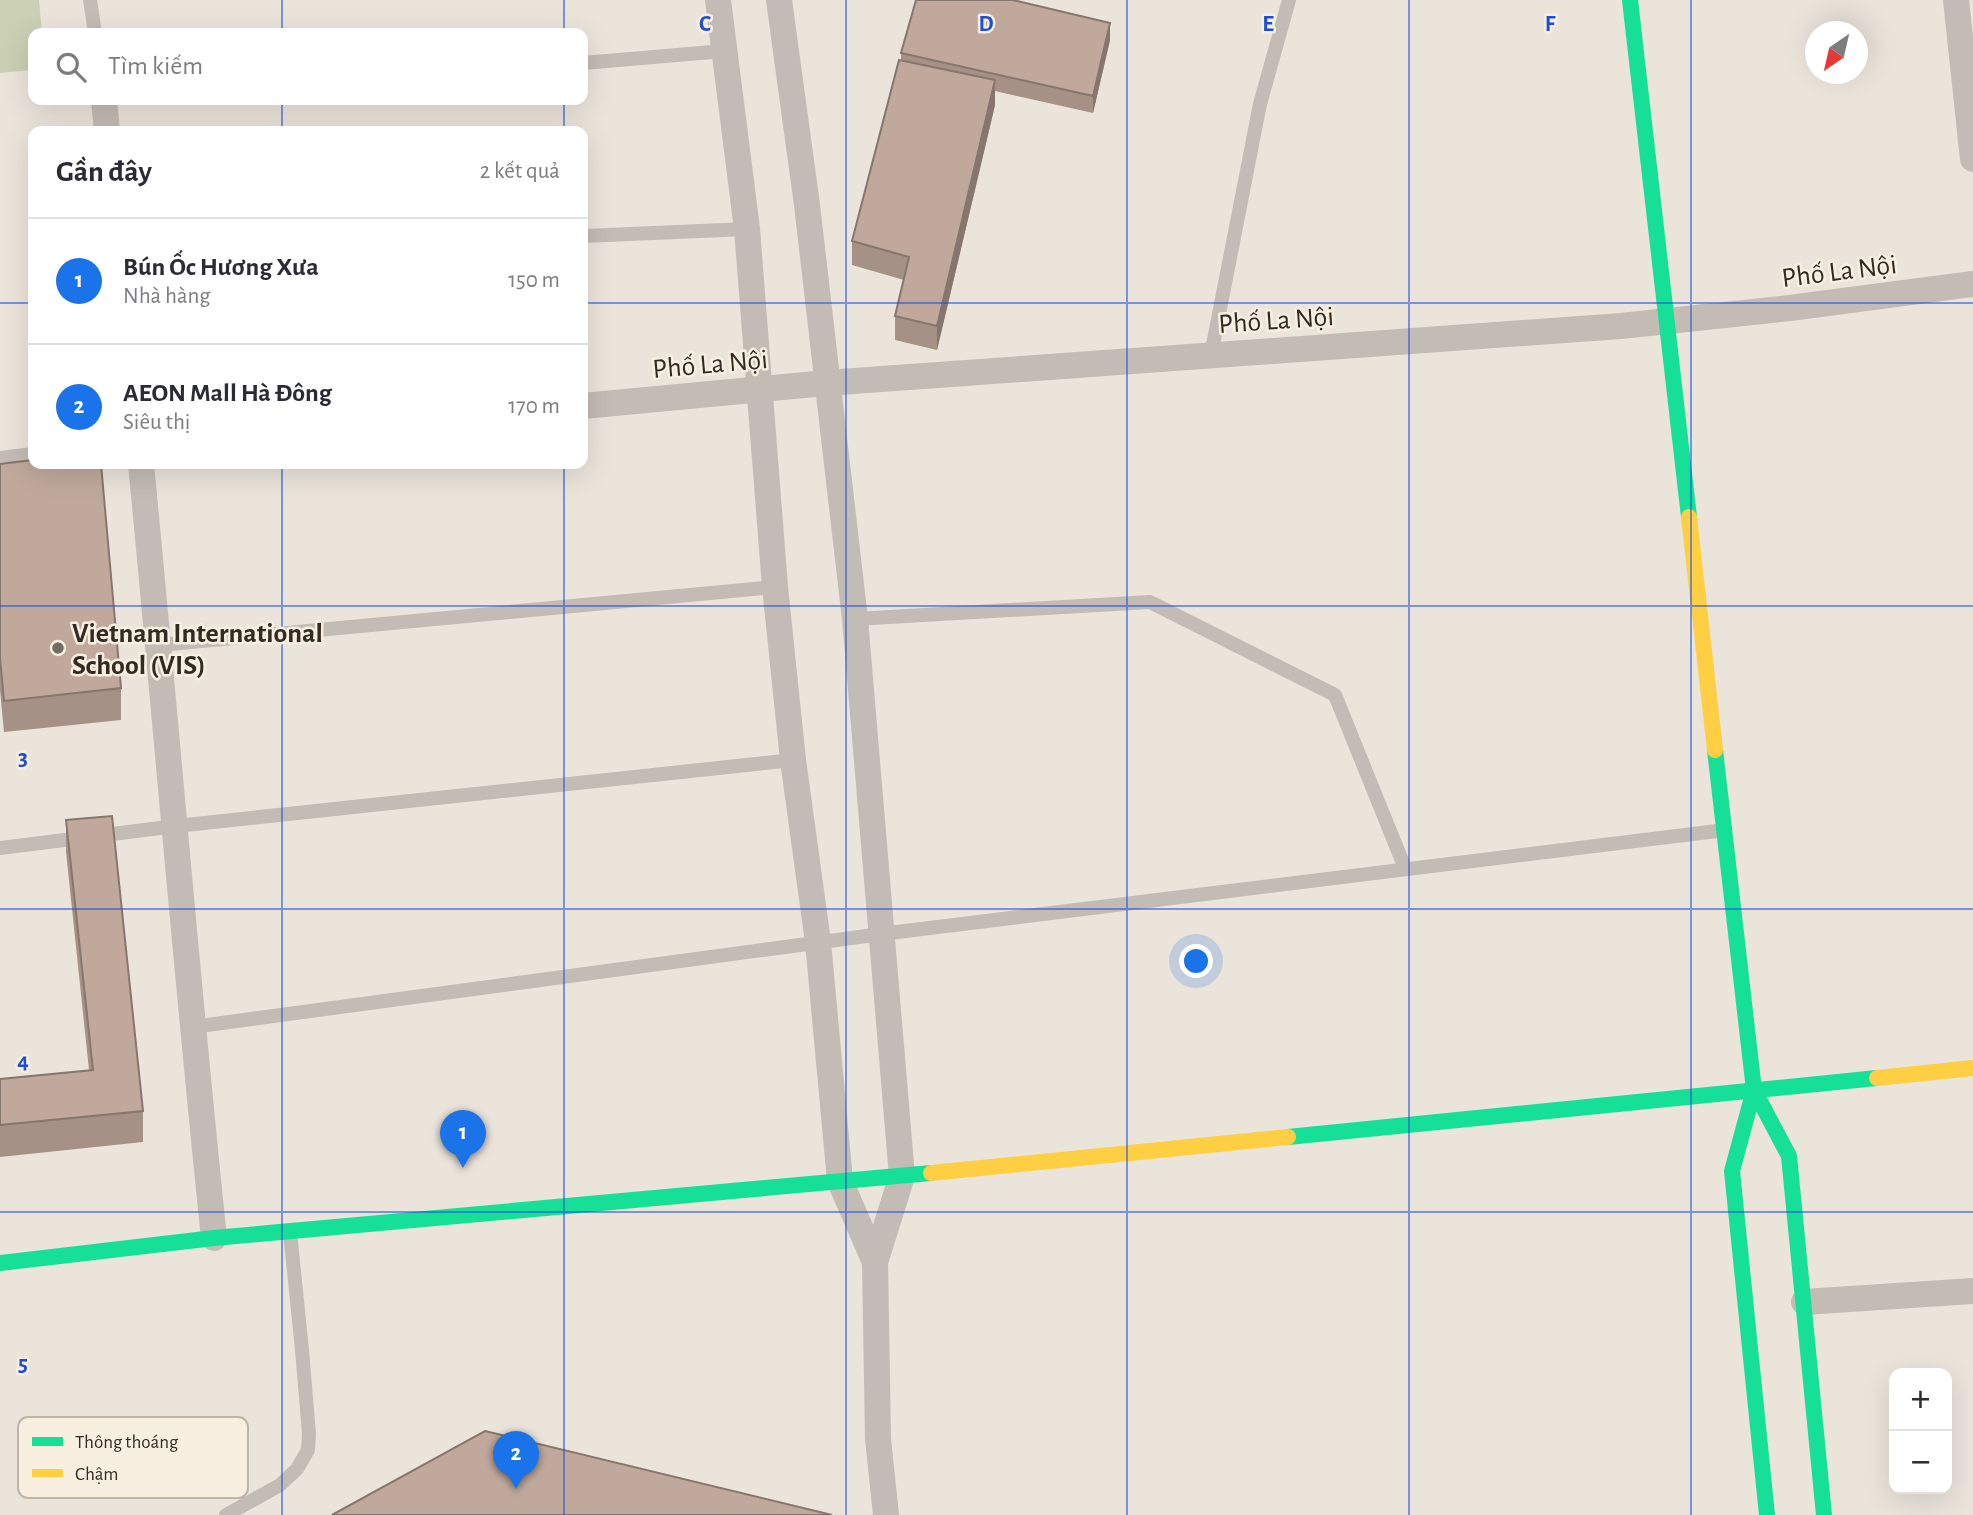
<!DOCTYPE html>
<html lang="vi">
<head>
<meta charset="utf-8">
<style>
  body { margin:0; font-family:"Alegreya Sans",sans-serif; background:#f7f7f7; color:#2b2b33 }
  .controls { position:absolute; right:21px; bottom:21px; display:grid; overflow:hidden; border-radius:14px; box-shadow:0 7px 28px #0002 }
  .controls button { width:63px; height:63px; display:grid; place-items:center; padding:0; border:0; border-bottom:2px solid #e1e1e2; background:#fff; color:#2b2b33; font:35px sans-serif }
  .compass { position:absolute; left:1805px; top:21px; width:63px; height:63px; border-radius:50%; background:#fff; box-shadow:0 7px 28px #0002; rotate:214deg }
  .you { position:absolute; left:1197px; top:962px; width:24px; height:24px; margin:-18px; border:5px solid #fff; border-radius:50%; background:#1a73e8; box-shadow:0 0 0 10px #1a73e833 }
  .badge { display:grid; place-items:center; width:46px; height:46px; border-radius:50%; background:#1a73e8; color:#fff; font-size:23px; font-weight:700 }
  .pin { position:absolute; translate:-50% -58px; filter:drop-shadow(0 2px 4px #0008) }
  .pin::after { content:''; position:absolute; top:37px; width:24px; height:21px; background:inherit; clip-path:polygon(0 0,100% 0,50% 100%) }
  .list { margin:0; padding:0; list-style:none }
  h2 { display:flex; justify-content:space-between; align-items:center; height:91px; margin:0; padding:0 28px; font-size:30px }
  h2 small { font-size:23px; font-weight:400; color:#7c7c81 }
  .list li { display:grid; grid-template-columns:46px 1fr auto; gap:21px; align-items:center; box-sizing:border-box; height:126px; padding:0 28px; border-top:2px solid #e1e1e2 }
  .list b { display:block; font-size:26px; white-space:nowrap }
  .list p { margin:0; font-size:23px; white-space:nowrap; color:#7c7c81 }
  .list em { font-size:23px; font-style:normal; color:#7c7c81 }
  .icon { flex:none; width:38px; height:38px; fill:none; stroke:currentColor; stroke-width:2; stroke-linecap:round; stroke-linejoin:round }
  .map { position:relative; flex:none; width:1973px; height:1515px; overflow:hidden }
  .search { position:absolute; background:#fff; box-shadow:0 7px 28px #0002; left:28px; top:28px; width:560px; height:77px; display:flex; align-items:center; gap:18px; box-sizing:border-box; padding:0 24px; border-radius:14px; color:#7c7c81; font-size:26px }
  .panel { position:absolute; background:#fff; box-shadow:0 7px 28px #0002; left:28px; top:126px; width:560px; height:343px; border-radius:14px }
  .map>svg:first-child { display:block }
</style>
</head>
<body>
<div class="map">
<svg width="1973" height="1515" viewBox="0 0 1973 1515">
  <rect width="100%" height="100%" fill="#ebe4db"/>
  <path fill="#cbd0b4" d="M0 0H39L42 33H33V70L0 73Z"/>
  <g fill="none" stroke-linecap="round" stroke-linejoin="round">
    <path stroke="#c3bcb5" stroke-width="14" d="M90 0 95 33
      M583 63 724 51
      M583 236 747 229
      M1211 355 1260 104 1289 0
      M855 619 1150 602 1335 695 1405 868
      M159 645 775 587
      M0 848 176 826 793 760
      M192 1027 881 934 1725 830
      M226 1515 280 1485 297 1469 308 1450 309 1434 302 1350 290 1232"/>
    <path stroke="#c3bcb5" stroke-width="26" d="M718 0 747 229 775 587 793 760 818 942 840 1181 875 1262
      M779 0 807 205 855 619 902 1176 875 1262 878 1439 886 1515
      M1956 0 1973 159
      M104 100 107 131
      M583 406 826 383 1621 326 1790 308 1973 284
      M0 464 33 460
      M141 464C166 722 187 981 214 1238
      M1804 1302 1973 1291"/>
    <path stroke="#16e098" stroke-width="16" d="M1630 0 1689 517
      M1715 750 1754 1090 1732 1171 1767 1515
      M1754 1090 1789 1156 1824 1515
      M1288 1137 1877 1078
      M0 1263 214 1238 931 1173"/>
    <path stroke="#ffcf43" stroke-width="16" d="M1689 517 1715 750
      M1877 1078 1973 1068
      M931 1173 1288 1137"/>
  </g>
  <path fill="#a59186" d="M1110 40 1093 113 995 91V105L937 350 895 340V316L904 280 852 265V241L901 61V53Z
    M0 464 121 688V720L4 732 0 690Z
    M66 820 143 1111V1142L0 1157V1079L89 1070 66 852Z"/>
  <path fill="#86766d" d="M1110 23V40L1093 113V96Z
    M995 80V105L937 350V326Z"/>
  <path fill="#c0a99c" stroke="#86766d" stroke-width="2" d="M916 0H1013L1110 23 1093 96 901 53Z
    M899 60 995 80 937 326 895 316 909 257 852 241Z
    M33 460V464H101L121 688 4 701 0 658V464Z
    M112 816 143 1111 0 1125V1079L93 1070 66 820Z
    M485 1431 832 1515H332Z"/>
  <path fill="none" stroke="#1d4ed8" stroke-width="2" stroke-opacity="0.55" d="M282 0V33M564 0V33M846 0V1515M1127 0V1515M1409 0V1515M1691 0V1515M282 100V131M564 100V131M0 303H33M583 303H1973M282 464V1515M564 464V1515M0 606H1973M0 909H1973M0 1212H1973"/>
  <circle fill="#736b64" stroke="#f9efe1" stroke-width="2.5" cx="58" cy="648" r="7"/>
  <g text-anchor="middle" stroke-width="5" stroke-linejoin="round" paint-order="stroke">
    <g font-size="28" fill="#332a24" stroke="#f9efe1">
      <text transform="translate(1839 270) rotate(-7)" y="10">Phố La Nội</text>
      <text transform="translate(1276 319) rotate(-4)" y="10">Phố La Nội</text>
      <text transform="translate(710 363) rotate(-5)" y="10">Phố La Nội</text>
    </g>
    <g font-size="28" font-weight="bold" fill="#332a24" stroke="#f9efe1" text-anchor="start">
      <text x="72" y="642">Vietnam International<tspan x="72" dy="32">School (VIS)</tspan></text>
    </g>
  </g>
  <rect x="18" y="1417" width="230" height="81" rx="10" fill="#f9efe1" stroke="#beb4a8" stroke-width="2"/>
  <rect x="32" y="1437" width="31" height="9" fill="#16e098"/>
  <rect x="32" y="1469" width="31" height="8" fill="#ffcf43"/>
  <g font-size="19" fill="#332a24">
    <text x="75" y="1448">Thông thoáng</text>
    <text x="75" y="1480">Chậm</text>
  </g>
  <g font-size="23" text-anchor="middle" font-weight="bold" fill="#1d4ed8" stroke="#f9efe1" stroke-width="5" stroke-linejoin="round" paint-order="stroke">
    <text x="705" y="31">C</text>
    <text x="986" y="31">D</text>
    <text x="1268" y="31">E</text>
    <text x="1550" y="31">F</text>
    <text x="23" y="765">3</text>
    <text x="23" y="1068">4</text>
    <text x="23" y="1371">5</text>
  </g>
</svg>
<div class="controls">
<button>+</button>
<button>−</button>
</div>
<svg class="compass" viewBox="-18 -18 36 36"><path d="M0-13l5 13h-10z" fill="#e53935"/><path d="M0 13l5-13h-10z" fill="#7c7c81"/></svg>
<div class="you"></div>
<div class="pin badge" style="left:463px;top:1168px">1</div>
<div class="pin badge" style="left:516px;top:1489px">2</div>
<div class="search"><svg class="icon" aria-label="search" viewBox="0 0 24 24"><circle cx="10" cy="10" r="6"/><path d="M15 15l6 6"/></svg>Tìm kiếm</div>
<section class="panel">
<h2>Gần đây<small>2 kết quả</small></h2>
<ul class="list">
<li><span class="badge">1</span><div><b>Bún Ốc Hương Xưa</b><p>Nhà hàng</p></div><em>150 m</em></li>
<li><span class="badge">2</span><div><b>AEON Mall Hà Đông</b><p>Siêu thị</p></div><em>170 m</em></li>
</ul>
</section>
</div>
</body>
</html>
